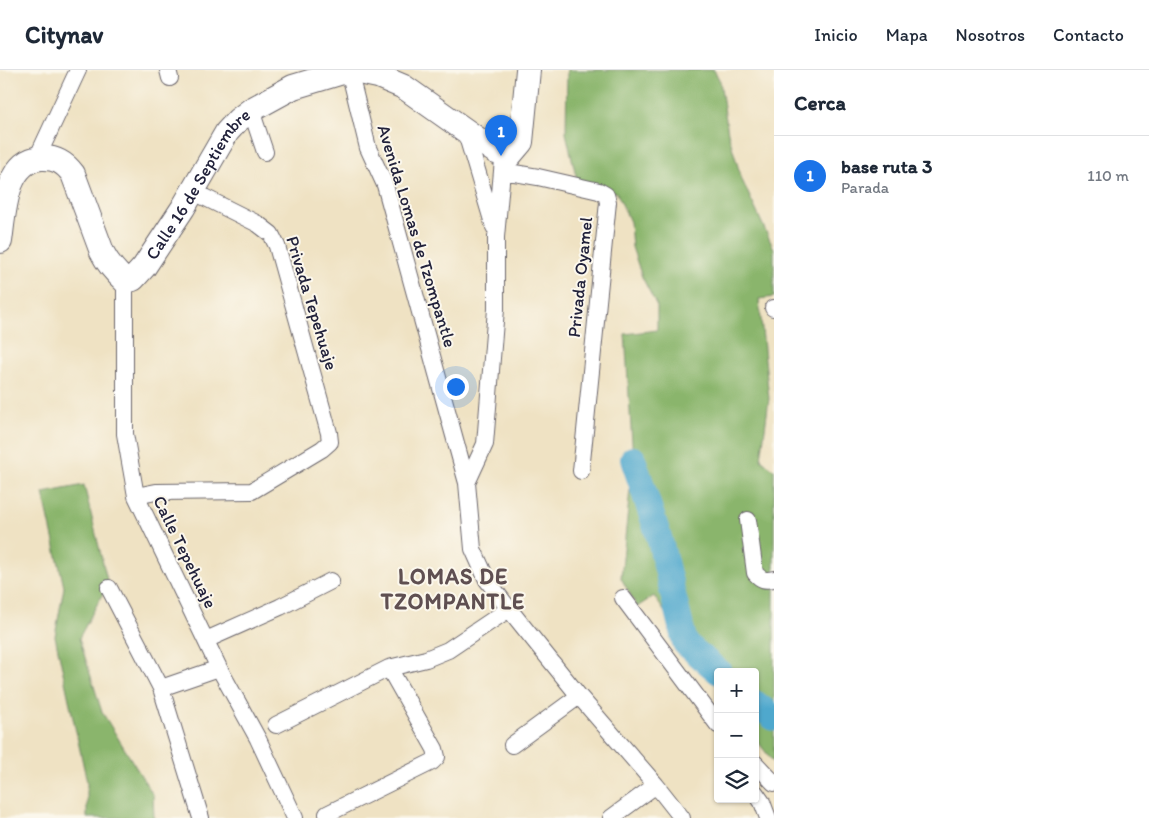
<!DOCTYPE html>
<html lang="es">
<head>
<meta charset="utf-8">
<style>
  body { margin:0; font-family:Itim,sans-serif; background:#f6f6f7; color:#1f2937 }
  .controls { position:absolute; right:15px; bottom:15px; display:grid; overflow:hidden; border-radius:5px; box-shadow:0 1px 4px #0004 }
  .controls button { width:45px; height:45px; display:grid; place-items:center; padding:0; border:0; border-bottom:1px solid #e0e1e3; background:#fff; color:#1f2937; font:25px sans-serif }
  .you { position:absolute; left:455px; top:316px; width:18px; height:18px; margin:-12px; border:4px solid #fff; border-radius:50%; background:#1a73e8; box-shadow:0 0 0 8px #1a73e833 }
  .badge { display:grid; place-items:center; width:32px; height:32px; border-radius:50%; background:#1a73e8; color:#fff; font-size:16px; font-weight:700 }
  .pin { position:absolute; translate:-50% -41px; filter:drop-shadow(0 1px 2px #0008) }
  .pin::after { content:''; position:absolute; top:26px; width:18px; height:15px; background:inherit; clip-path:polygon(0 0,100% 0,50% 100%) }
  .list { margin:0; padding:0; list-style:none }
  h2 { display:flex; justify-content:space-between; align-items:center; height:65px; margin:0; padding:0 20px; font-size:21px }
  h2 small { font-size:16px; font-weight:400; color:#747a83 }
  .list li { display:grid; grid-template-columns:32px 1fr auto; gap:15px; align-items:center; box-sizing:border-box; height:80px; padding:0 20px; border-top:1px solid #e0e1e3 }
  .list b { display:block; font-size:19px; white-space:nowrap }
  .list p { margin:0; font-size:16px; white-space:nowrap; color:#747a83 }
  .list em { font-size:16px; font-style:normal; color:#747a83 }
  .icon { flex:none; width:28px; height:28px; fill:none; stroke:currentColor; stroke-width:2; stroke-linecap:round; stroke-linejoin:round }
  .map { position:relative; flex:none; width:774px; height:748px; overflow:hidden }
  header { display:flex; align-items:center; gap:30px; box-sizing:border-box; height:70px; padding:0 25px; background:#fff; border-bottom:1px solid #e0e1e3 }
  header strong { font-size:24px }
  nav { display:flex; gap:28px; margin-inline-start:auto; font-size:18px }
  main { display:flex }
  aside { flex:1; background:#fff }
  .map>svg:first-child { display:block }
</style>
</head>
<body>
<header>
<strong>Citynav</strong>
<nav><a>Inicio</a><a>Mapa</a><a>Nosotros</a><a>Contacto</a></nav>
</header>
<main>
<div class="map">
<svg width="774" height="748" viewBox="0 0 774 748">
  <rect width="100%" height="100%" fill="#fbf7ec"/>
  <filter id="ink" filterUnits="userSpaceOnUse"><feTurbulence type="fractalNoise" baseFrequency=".02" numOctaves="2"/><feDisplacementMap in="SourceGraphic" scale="10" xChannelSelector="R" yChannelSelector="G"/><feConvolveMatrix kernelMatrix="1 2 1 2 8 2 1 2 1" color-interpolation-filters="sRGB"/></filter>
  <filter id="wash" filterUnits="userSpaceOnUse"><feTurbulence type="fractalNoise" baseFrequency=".0096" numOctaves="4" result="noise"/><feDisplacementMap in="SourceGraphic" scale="20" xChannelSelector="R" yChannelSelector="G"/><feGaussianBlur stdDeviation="1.12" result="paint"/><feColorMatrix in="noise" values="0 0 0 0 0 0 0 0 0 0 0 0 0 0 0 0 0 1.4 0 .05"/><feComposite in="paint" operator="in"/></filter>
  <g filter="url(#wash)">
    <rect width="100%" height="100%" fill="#efe2c3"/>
    <path fill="#8ab56c" stroke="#566c54" d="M567 0H714L720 11 728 63 742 110 774 179V227L759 229 769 329 761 389 774 400V693L755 668V602H718V617L685 573 654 526 637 537 621 508 633 389 625 264 657 260V236L642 207 632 177 630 152 617 123 577 110 566 63Z
      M84 415 108 514 79 568 102 642 153 725 154 748H87V712L55 566 64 517 43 423Z"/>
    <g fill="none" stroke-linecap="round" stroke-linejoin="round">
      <path stroke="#50a8cd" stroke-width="26" d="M633 389 659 467 685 573 719 602
        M755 633 774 648"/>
    </g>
  </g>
  <g filter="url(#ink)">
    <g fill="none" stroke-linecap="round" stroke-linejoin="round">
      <g stroke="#6a656b" stroke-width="18">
        <path id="street" d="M168 0 170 8
          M349 0 368 78 385 115 467 413 473 479 487 510 509 539 579 626 656 715 682 748
          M251 40 265 82
          M465 60 494 157
          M37 88 78 0
          M502 101 538 107 599 121 606 125 608 132 581 401
          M125 211V364L136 426 219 598 258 669 295 748
          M773 238H774
          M467 413 485 374 496 239V167L503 90
          M136 426 156 422 252 421 322 379 330 372 329 363 277 176 271 164 258 154 192 121
          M748 450 755 503C761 510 765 511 774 509
          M109 518 161 618 201 748
          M623 528 718 655
          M206 570 280 537 331 511
          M161 618 219 598
          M276 655 389 598 426 589 448 580 509 539
          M512 675 579 626
          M755 693 774 713
          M755 722 762 732 768 748
          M327 744 432 692 437 687 435 679 389 598
          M611 748 656 715"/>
      </g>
      <g stroke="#6a656b" stroke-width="26">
        <g id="secondary">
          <path id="s1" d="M0 171C4 144 5 91 41 88 56 87 65 93 73 104L102 182C108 194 115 202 125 211L133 209 144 197 183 138 227 62 238 50 251 40 293 17 349 0 378 6 404 17 496 82 510 85 521 72 528 0"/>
        </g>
      </g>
      <use href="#street" stroke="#fff" stroke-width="16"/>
      <use href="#secondary" stroke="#fff" stroke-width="24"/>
    </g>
  </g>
  <g text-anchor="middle" stroke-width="4" stroke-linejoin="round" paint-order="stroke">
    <g font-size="18" fill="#22223b" stroke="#fbf7ec">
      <text dy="6" stroke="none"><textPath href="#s1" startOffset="382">Calle 16 de Septiembre</textPath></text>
      <text transform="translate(417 166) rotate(73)" y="6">Avenida Lomas de Tzompantle</text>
      <text transform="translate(580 207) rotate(-84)" y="6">Privada Oyamel</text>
      <text transform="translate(312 233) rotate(73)" y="6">Privada Tepehuaje</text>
      <text transform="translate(185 482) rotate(64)" y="6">Calle Tepehuaje</text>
    </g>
    <g font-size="22" font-weight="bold" letter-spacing="1" fill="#5f4f51" stroke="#fbf7ec">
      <text x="453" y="514">LOMAS DE<tspan x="453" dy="25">TZOMPANTLE</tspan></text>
    </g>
  </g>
</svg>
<div class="controls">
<button>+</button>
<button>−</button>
<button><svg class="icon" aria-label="layers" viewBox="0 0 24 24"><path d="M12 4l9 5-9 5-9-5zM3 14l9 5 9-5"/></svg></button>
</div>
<div class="you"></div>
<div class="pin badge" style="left:501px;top:86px">1</div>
</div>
<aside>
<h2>Cerca<small></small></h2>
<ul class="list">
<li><span class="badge">1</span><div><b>base ruta 3</b><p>Parada</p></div><em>110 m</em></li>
</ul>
</aside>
</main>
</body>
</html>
